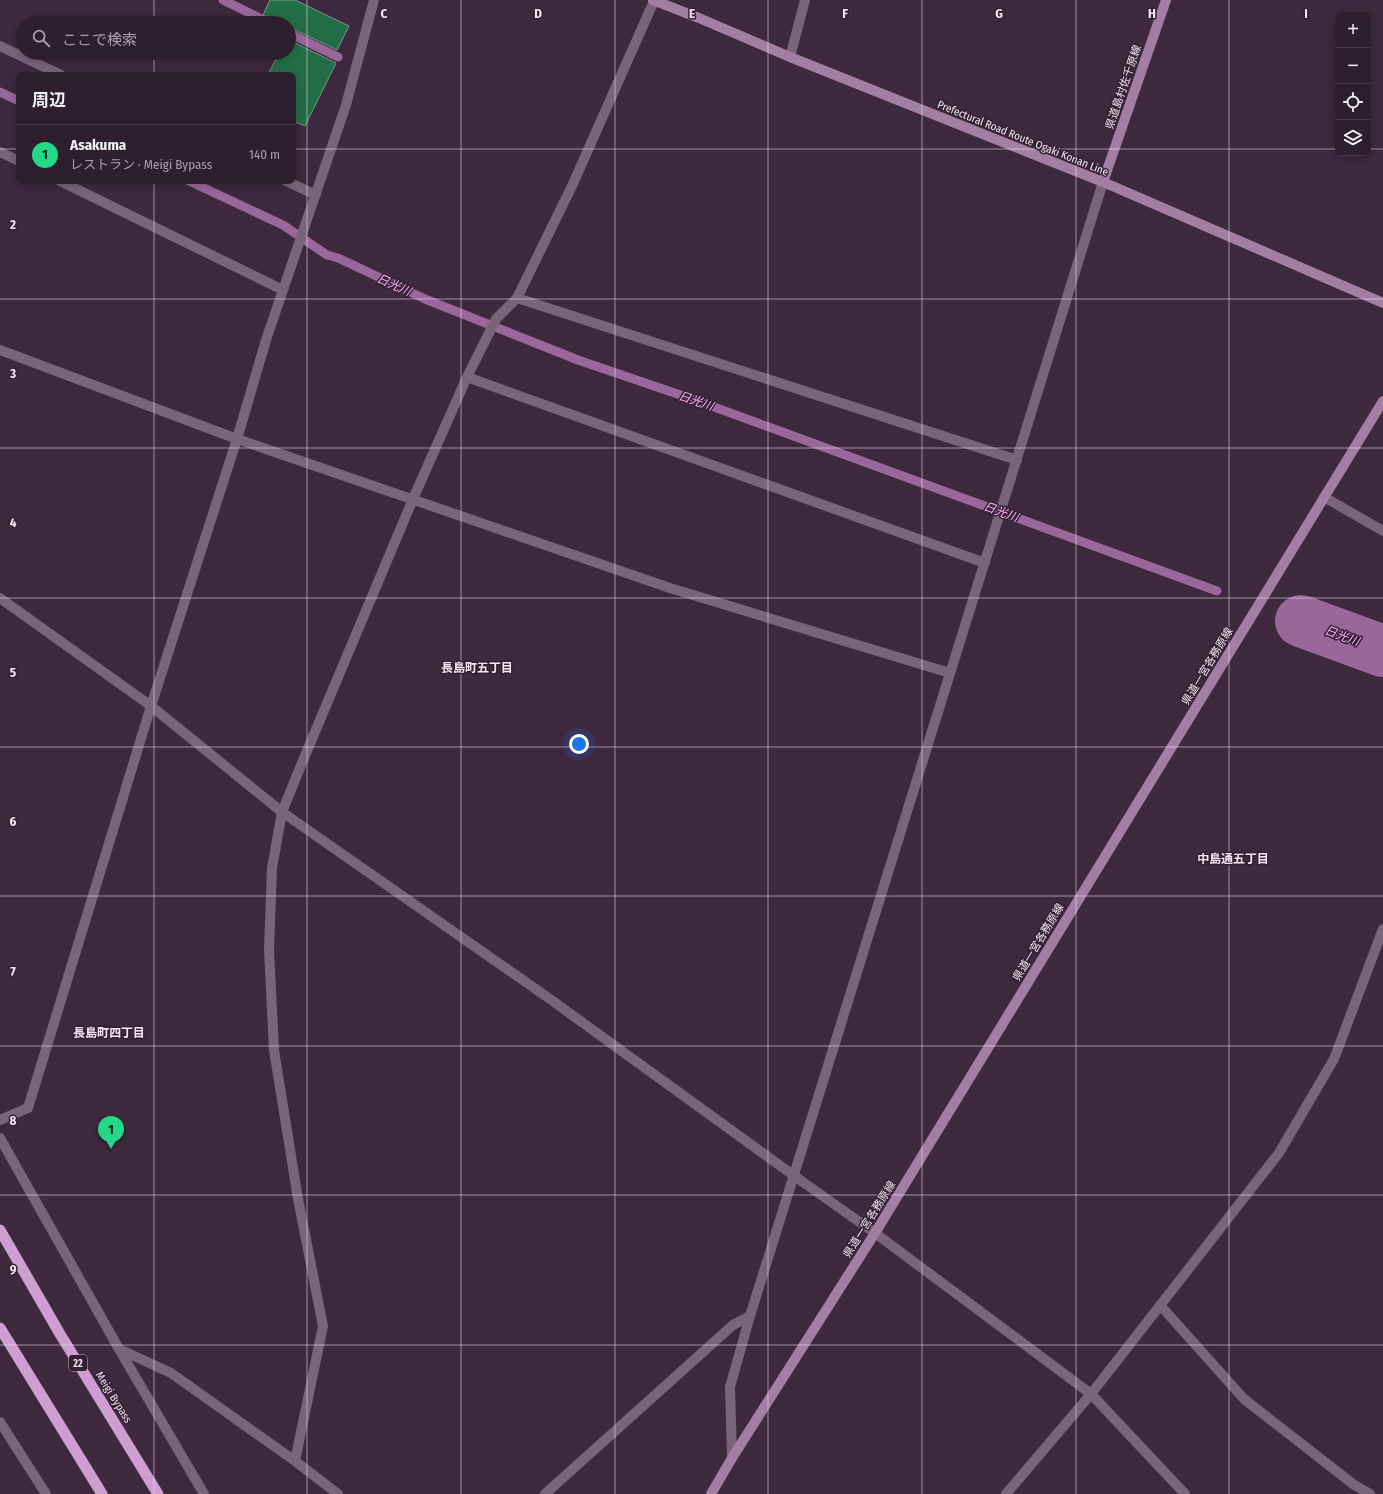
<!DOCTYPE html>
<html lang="ja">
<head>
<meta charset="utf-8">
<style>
  body { margin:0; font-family:"Fira Sans Condensed","Noto Sans JP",sans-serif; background:#3a2c3b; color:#f1f3f6 }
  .controls { position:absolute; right:12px; top:12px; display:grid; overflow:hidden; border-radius:8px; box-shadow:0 2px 10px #0003 }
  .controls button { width:36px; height:36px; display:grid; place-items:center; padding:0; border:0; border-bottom:1px solid #493d4b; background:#2e1f2f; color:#f1f3f6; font:20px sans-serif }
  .you { position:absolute; left:579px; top:744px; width:14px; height:14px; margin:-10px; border:3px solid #fff; border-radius:50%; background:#1a73e8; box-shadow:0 0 0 6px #1a73e833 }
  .badge { display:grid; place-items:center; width:26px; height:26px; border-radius:50%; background:#23d886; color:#111; font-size:13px; font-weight:700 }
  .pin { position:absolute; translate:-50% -33px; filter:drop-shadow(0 1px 2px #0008) }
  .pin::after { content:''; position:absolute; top:21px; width:14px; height:12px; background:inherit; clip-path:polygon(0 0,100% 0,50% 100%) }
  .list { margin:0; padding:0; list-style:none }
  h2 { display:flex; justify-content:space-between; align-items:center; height:52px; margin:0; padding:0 16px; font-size:17px }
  h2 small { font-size:13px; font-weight:400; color:#a7a2aa }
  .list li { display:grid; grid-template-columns:26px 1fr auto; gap:12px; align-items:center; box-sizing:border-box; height:60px; padding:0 16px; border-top:1px solid #493d4b }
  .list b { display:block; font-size:15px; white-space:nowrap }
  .list p { margin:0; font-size:13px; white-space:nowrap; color:#a7a2aa }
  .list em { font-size:13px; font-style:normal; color:#a7a2aa }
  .icon { flex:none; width:22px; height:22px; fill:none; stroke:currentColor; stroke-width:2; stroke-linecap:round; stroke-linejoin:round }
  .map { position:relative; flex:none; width:1383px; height:1494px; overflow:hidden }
  .search { position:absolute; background:#2e1f2f; box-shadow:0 2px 10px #0003; left:16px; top:16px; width:280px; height:44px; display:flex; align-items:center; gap:10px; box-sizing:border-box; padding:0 14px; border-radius:22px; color:#a7a2aa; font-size:15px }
  .panel { position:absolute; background:#2e1f2f; box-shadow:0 2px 10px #0003; left:16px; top:72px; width:280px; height:112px; border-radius:8px }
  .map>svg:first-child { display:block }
</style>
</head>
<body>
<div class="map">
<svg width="1383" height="1494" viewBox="0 0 1383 1494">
  <rect width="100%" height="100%" fill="#3e293f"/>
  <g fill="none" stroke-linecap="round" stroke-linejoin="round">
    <path stroke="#99679a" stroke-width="9" d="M223 0 270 23
      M289 33 338 57
      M0 92 19 101
      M189 181 283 225 327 255 338 258 425 299 578 360 695 400 1217 591"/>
    <path stroke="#99679a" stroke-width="52" d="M1301 621 1383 651"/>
  </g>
  <path fill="#236e47" stroke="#799984" d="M270 0H295L349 26 337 50 289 27V23H280L263 15Z
    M289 40 336 63 305 126 293 121V75H268L279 53H289Z"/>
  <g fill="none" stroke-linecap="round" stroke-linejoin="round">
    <path stroke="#7a647a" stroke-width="10" d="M0 46 61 75
      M790 57 805 0
      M0 152 19 161
      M60 181 283 290
      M286 181 316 195
      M517 298 1017 460
      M0 350 237 439 670 588 950 673
      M467 377 985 563
      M1324 497 1383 531
      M0 598 151 706 282 812 550 999 793 1175 875 1233 1091 1394 1185 1494
      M0 1120 28 1108 151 706 237 439 266 340 346 105 374 0
      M0 1138 119 1349 204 1494
      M1160 1305 1244 1399 1353 1484 1370 1494
      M119 1349 171 1373 295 1461 338 1494
      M0 1422 46 1494
      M295 1461 323 1326 298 1199 274 1050 269 950 272 868 282 812 304 758 413 499 467 377 496 319 517 298 572 186 654 1
      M545 1494 733 1325 750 1316
      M1006 1494 1091 1394 1279 1153 1334 1059 1383 929"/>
    <path stroke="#7a647a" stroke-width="10" d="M732 1458 730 1387 750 1316 1103 182"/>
    <path stroke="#a27fa2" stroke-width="10" d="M653 0 699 18 790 57 1103 182 1383 303
      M1103 182 1166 0
      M711 1494 732 1458 875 1233 1383 401"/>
    <path stroke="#cf9ed0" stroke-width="11" d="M0 1230 60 1334 158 1494
      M0 1328 102 1494"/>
  </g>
  <path fill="none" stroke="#f5e7f5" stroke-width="1" stroke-opacity="0.55" d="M154 0V23M307 0V1494M461 0V1494M615 0V1494M768 0V1494M922 0V1494M1076 0V1494M1229 0V1494M154 53V75M0 149H19M293 149H1338M1368 149H1383M154 181V1494M0 299H1383M0 448H1383M0 598H1383M0 747H1383M0 896H1383M0 1046H1383M0 1195H1383M0 1345H1383"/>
  <g text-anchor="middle" stroke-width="3" stroke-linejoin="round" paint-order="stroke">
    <rect fill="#342034" stroke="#bbabbb" stroke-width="1" x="69" y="1355" width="18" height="16" rx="3"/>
    <g font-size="10" font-weight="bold" fill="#f5e7f5">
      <text x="78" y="1367">22</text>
    </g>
    <g font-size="11" fill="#f5e7f5" stroke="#342034">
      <text transform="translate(1123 87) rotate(-71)" y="4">県道島村佐千原線</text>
      <text transform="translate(1023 138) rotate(22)" y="4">Prefectural Road Route Ogaki Konan Line</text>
      <text transform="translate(1207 666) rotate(-59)" y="4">県道一宮各務原線</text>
      <text transform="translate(1038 942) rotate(-59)" y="4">県道一宮各務原線</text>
      <text transform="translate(869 1219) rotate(-58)" y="4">県道一宮各務原線</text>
      <text transform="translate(114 1397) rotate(58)" y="4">Meigi Bypass</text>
    </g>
    <g font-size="12" font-style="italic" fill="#feb5ff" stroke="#342034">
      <text transform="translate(394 285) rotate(24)" y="4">日光川</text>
      <text transform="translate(696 401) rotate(19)" y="4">日光川</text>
      <text transform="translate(1001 512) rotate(20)" y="4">日光川</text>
      <text transform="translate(1342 636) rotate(20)" y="4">日光川</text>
    </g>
    <g font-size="12" font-weight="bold" fill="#f5e7f5" stroke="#342034">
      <text x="477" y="672">長島町五丁目</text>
      <text x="1233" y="863">中島通五丁目</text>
      <text x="109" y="1037">長島町四丁目</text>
    </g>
  </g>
  <g font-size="13" text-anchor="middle" font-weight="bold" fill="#f5e7f5" stroke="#342034" stroke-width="3" stroke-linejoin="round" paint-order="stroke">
    <text x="384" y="18">C</text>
    <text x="538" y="18">D</text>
    <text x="692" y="18">E</text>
    <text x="845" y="18">F</text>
    <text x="999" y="18">G</text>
    <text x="1152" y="18">H</text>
    <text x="1306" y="18">I</text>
    <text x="13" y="229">2</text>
    <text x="13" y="378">3</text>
    <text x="13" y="527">4</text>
    <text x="13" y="677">5</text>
    <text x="13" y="826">6</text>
    <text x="13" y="976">7</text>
    <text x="13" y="1125">8</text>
    <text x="13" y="1274">9</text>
  </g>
</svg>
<div class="controls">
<button>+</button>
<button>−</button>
<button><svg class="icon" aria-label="locate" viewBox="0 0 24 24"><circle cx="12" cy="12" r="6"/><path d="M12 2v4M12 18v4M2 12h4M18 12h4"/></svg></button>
<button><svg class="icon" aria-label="layers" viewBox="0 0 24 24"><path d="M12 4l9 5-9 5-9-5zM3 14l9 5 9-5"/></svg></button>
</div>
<div class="you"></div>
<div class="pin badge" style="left:111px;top:1149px">1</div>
<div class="search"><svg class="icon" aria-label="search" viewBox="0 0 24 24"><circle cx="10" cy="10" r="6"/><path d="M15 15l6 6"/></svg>ここで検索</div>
<section class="panel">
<h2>周辺<small></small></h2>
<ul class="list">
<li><span class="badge">1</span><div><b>Asakuma</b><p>レストラン · Meigi Bypass</p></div><em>140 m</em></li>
</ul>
</section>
</div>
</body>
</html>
